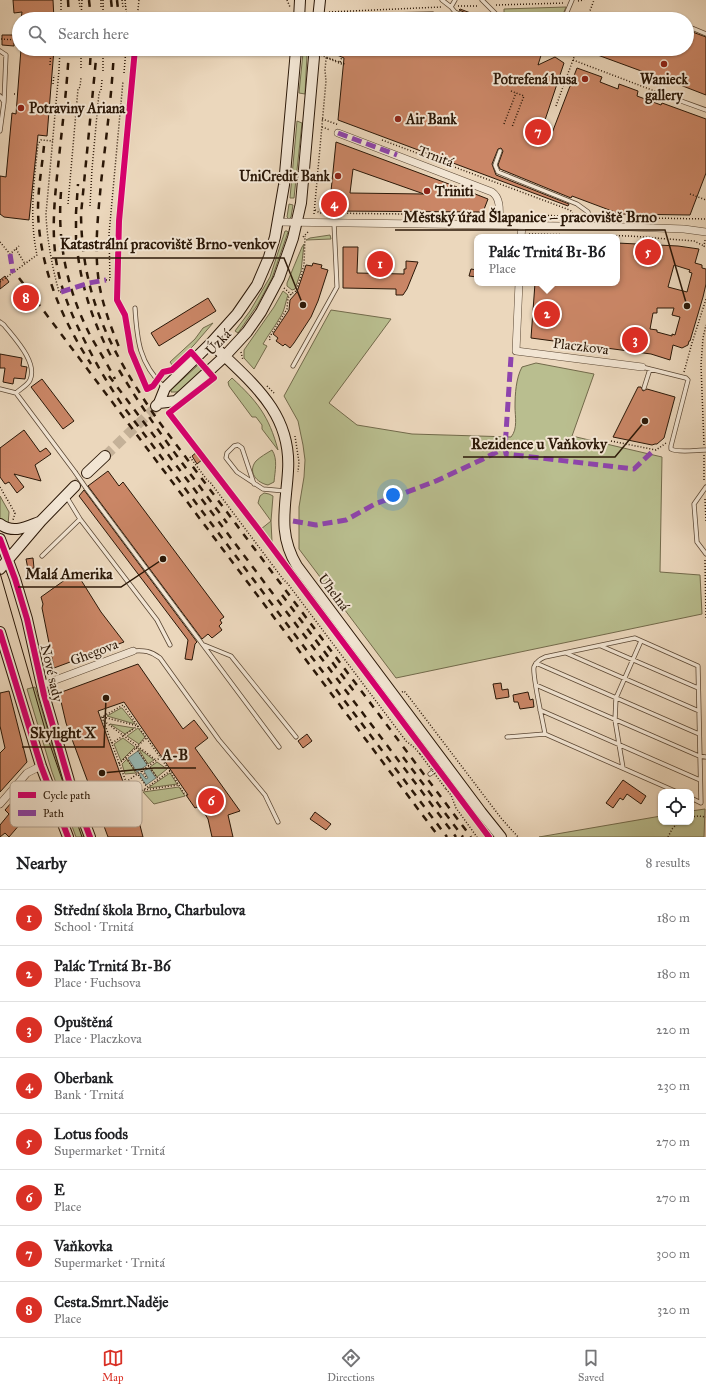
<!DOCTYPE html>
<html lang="en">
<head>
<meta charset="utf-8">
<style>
  body { margin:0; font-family:"IM FELL Great Primer",serif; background:#f2f2f2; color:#202124 }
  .controls { position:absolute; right:12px; bottom:12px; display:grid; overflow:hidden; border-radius:8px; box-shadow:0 1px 3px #0004 }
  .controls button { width:36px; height:36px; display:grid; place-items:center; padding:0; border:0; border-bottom:1px solid #e0e0e0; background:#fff; color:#202124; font:20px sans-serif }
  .you { position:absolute; left:393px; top:495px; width:14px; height:14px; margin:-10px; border:3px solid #fff; border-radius:50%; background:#1a73e8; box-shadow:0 0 0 6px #1a73e833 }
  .badge { display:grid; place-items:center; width:26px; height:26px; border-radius:50%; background:#d93025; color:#fff; font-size:13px; font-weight:700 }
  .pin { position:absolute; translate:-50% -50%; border:2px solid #fff; box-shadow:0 1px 4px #0006 }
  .popup { position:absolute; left:474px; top:234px; width:146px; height:52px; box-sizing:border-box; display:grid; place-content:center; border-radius:8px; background:#fff; filter:drop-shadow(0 1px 3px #0005); font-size:13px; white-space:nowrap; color:#757577 }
  .popup b { font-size:15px; color:#202124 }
  .popup::after { content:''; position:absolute; left:50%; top:100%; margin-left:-8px; border:8px solid transparent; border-top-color:#fff }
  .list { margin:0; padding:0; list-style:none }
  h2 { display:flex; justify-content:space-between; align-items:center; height:52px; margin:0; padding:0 16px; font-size:17px }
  h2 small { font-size:13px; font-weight:400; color:#757577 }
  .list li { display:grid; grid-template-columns:26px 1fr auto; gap:12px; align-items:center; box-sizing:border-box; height:56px; padding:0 16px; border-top:1px solid #e0e0e0 }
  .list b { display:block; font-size:15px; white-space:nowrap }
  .list p { margin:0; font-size:13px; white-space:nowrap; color:#757577 }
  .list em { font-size:13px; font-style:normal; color:#757577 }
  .icon { flex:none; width:22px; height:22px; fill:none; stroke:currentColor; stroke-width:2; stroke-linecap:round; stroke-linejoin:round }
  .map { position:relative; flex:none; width:706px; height:837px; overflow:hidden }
  .search { position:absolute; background:#fff; box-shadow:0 1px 3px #0004; left:12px; right:12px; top:12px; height:44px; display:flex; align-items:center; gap:10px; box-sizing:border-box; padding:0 14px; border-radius:22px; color:#757577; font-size:15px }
  .sheet { height:500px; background:#fff }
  nav { display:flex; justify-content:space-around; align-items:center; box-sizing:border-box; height:56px; border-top:1px solid #e0e0e0; background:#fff; font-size:11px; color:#757577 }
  nav a { display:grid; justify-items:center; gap:2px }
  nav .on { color:#d93025 }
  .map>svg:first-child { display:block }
</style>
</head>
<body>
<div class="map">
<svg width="706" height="837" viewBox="0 0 706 837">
  <rect width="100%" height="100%" fill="#ebd7bc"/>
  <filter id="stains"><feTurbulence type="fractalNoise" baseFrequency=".005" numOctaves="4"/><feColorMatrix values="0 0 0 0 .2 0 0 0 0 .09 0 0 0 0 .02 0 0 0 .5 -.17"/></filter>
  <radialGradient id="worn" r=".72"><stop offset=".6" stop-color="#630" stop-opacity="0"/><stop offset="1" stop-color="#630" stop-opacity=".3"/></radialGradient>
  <path fill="#b9be8f" stroke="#726a4b" d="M566 7 561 19H520L504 13V9Z
    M303 53 307 55 305 94 299 93Z
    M297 121 302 123 294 198H290Z
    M289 204 293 205 291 217 289 219 287 217Z
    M285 231H287L288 232 272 278 258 304 238 333 235 331 250 311 270 277Z
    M330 235 331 239 306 240 310 238Z
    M304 244 301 271 295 289 292 290 287 286V283L302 247Z
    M283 291 288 295C285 303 285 311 279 319 274 328 268 335 263 344L267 346 254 369 244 358V350L274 307Z
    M331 310 391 319 329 403 357 425 412 434 511 437C518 429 515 416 515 407 515 394 516 378 522 367L536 363 594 374 572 436 662 457 660 572 700 575 702 614 396 678 299 549V507L304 477 305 460 303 445 298 421 284 396Z
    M213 323 194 345 173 366 170 362 195 339 203 328Z
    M198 365 203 371 181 389 178 392H171V390Z
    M232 378C257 401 269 416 278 450L262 429V425L256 417H252L229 386 228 382Z
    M272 450C278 459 275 471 274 482L268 485C257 483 247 472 256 461 260 457 267 453 272 450Z
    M264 493 269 494 273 496 271 521 272 542 261 529 271 521 258 503 260 496Z
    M0 496 9 512 8 525 0 519Z
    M35 687 58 765 85 837H76L52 772 27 689Z
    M121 708H122L135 724 107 716Z
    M110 724 134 728 125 734Z
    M138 728 145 737 139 744 127 736Z
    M123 738 135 747 121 761 114 744Z
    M138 748 154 760 148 764Z
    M127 759 136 773 125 774 122 764Z
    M157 762 167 769 157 777 150 767Z
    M170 773 177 784 148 788Z
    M179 787 185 796 154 804 143 792Z
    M705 809 704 837H539L661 816V822H691V811Z"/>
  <path fill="#98b9b4" stroke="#6c786f" d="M138 751 147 765 137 772 128 758Z
    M149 768 156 778 146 785 139 774 141 773 146 779 148 778 144 771Z"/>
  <path fill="#ca8666" stroke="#2a1707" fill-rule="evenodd" d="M13 0H53L54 19H21L22 12 14 13Z
    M460 9 484 18V19H474L473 16 459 10Z
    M433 12 451 19H372V13Z
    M687 30 706 37V95L675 83V85L662 80 663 79 584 50 687 49Z
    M2 35H14V46L2 45Z
    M21 49H54L47 136 38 135 29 220 4 217 0 214V176L6 177 12 113 16 114Z
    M323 49H532V52L535 53 538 52V49H543L538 65 555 57 564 63 542 129 552 133 577 68 602 77 600 82 618 89 619 84 638 91 637 96 661 105 662 103 706 119V173L690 215 620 214 572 196 571 198 500 169 498 165 503 151 501 148 498 149 492 164 496 175 569 204 568 206 338 120 344 58Z
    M336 142 457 187 456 192H470L488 199 483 212 329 211ZM353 169 424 194 350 193Z
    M617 243 678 246 699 249 695 263 702 265V268L706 269V284L703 297 690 341H689L688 345 682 348 673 345 670 360 651 354 531 338 535 283H617ZM674 265 690 270 689 272 692 273 687 292 668 287ZM657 308H674L672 315 680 317 675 335 672 334V336L657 332V330L650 329 653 313H657Z
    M343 247H358L357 273 404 274V269H406V261L418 262 407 289 403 295H396V289L343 288Z
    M313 263 322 265 321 268 328 270 318 301 311 317 294 343 290 348 285 344 283 346 276 341 278 338 273 334 289 310 290 300 297 292 306 265 312 266Z
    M471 269 477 270V277L469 276Z
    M5 276 9 282 0 289V280Z
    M208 298 216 311 159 346 151 333Z
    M0 354 22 358 21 366 27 367 25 379 14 378 13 384 3 382 5 368H0Z
    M42 379 74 421 63 429 31 387Z
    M638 387H641L643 391 647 389 675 397 664 438 657 444H655L652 445 613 437Z
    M24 430 40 452 46 448 51 454 35 465 41 481 14 474 24 487 17 493 9 482 5 484 0 477V448Z
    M197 452 203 459 197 464 192 456Z
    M108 471 119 486 123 482 224 617 220 620 222 623 219 626 222 630 212 638 208 634 202 639 88 486Z
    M84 490 197 642 195 644 192 660 185 659 188 640 79 496Z
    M33 558 34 568 28 569 26 559Z
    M76 572 101 612 124 642 54 668 42 608 43 604 41 597Z
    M138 664 183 729 194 720 208 738 195 748 240 811 228 815 233 837H212L208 819 200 806 195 808 186 795H188L124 702 98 711 133 810H136L143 837H108L101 818 103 814 102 812H99L66 723 59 693Z
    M501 683 502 690 508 689 509 697 496 699 493 684Z
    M9 691 27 762 0 792V753L5 748 0 726V693Z
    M528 692 530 700 533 699 534 707 520 709 518 702H514L513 695Z
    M307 734 312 741 303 748 298 741Z
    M623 780 646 796 641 804 627 794 623 800 620 798 613 808 606 803Z
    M27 792 36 798 39 810 27 817V816L9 837 5 833 0 837V825L9 814 5 810 18 795Z
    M315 812 331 824 326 830 310 819Z"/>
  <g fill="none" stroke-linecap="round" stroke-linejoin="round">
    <path stroke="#c4b198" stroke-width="10" stroke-dasharray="10 5" stroke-linecap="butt" d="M105 456 155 408
      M75 486 87 473"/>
    <g stroke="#5a4734" stroke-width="5">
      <path id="lane" d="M442 0 451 7 455 12 471 19
        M482 0 501 19
        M451 7 455 0
        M666 18 668 19
        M564 19 572 0
        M687 26 706 34
        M535 49V50
        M0 51 6 55 4 102
        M0 96 4 102 0 131
        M670 97 706 110
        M500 151 495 165 498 172 577 204 588 212 593 227
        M135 308C137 340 139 363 164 387
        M0 322 4 325C14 338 38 362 30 380 28 385 20 389 16 393
        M293 366 337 287 334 223
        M642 367 686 378 688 380 671 446V449C677 453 697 450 706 450
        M644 388 650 369
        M0 389 16 393 75 472
        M254 484 242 448 238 445 234 446 227 453 226 458 237 472 263 489 285 491
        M706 487 694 504 697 542 706 554
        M86 488 279 747
        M66 496 80 519 157 620 170 645
        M42 556 80 519
        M204 645 231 656 296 737
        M601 646 698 688
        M133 651C144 650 151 651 160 658L219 740 265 795 278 822
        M566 653 699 711
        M536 663 699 734
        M536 685 699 756 706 757
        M540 710 700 780
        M545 734C543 722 532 675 534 667 536 662 540 659 545 657L635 638 698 666 701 803 691 798
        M507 737 545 734 677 792
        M623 768 615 720 616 698 641 641
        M430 774 444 764
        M85 821 100 815"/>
    </g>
    <g stroke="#5a4734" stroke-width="8">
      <path id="street" d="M338 133 492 192C502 199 499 214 499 225
        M278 222 629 227 684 229 706 232
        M521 237 522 226
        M519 283 516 351 642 367
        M42 685 133 651
        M0 804 27 773 41 766"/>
    </g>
    <g stroke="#2a1707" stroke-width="12">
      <path id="secondary" d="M299 19 300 0
        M318 19 320 0
        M315 50V49
        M211 343C249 381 292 411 288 471 286 506 277 533 297 566L481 812 501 837
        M159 403 176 401 224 357 247 332 261 312 279 278 293 238 301 203 314 57
        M156 406 159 403 165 388 211 343 237 314 257 285 269 257 275 237 284 185 296 50
        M87 473 105 456
        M0 524C13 534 26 527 39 522
        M0 539 15 579 27 619 44 695 69 781 90 837
        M0 569 41 521 75 486
        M0 632 41 766 68 837"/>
    </g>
    <path stroke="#2a1707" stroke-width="1.5" stroke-dasharray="1 2" stroke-linecap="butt" d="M61 0V19
      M79 0 80 7 82 6
      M101 0V7L104 6
      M103 0V19
      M122 0 123 7 126 6
      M125 0 127 19
      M287 0 290 7
      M578 1 584 0
      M496 5 565 3
      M458 6H479
      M329 12 441 7
      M81 19 82 0
      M137 19 139 0
      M330 19V13
      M587 19 594 0
      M17 29H19
      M1 39 17 40
      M60 49 59 70 46 214C47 240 52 266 59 292H61
      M81 49V68
      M135 49 119 221 117 300 125 315 131 351 147 389
      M284 49V53
      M284 53 285 49
      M327 58 344 65
      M573 60 665 95
      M340 62 342 57
      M50 65 51 50
      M103 71V49
      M124 73 126 49
      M53 84 54 75
      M511 91 524 96 512 127
      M14 94H17
      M556 106 577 49
      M322 119 339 125
      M504 124 516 93
      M322 127 330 130
      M382 140 567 209 571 211 574 216
      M690 194 706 200
      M68 204 78 89 80 87 81 78
      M90 206 92 169 99 93 101 90 102 80
      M315 210 320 213 492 215
      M314 214 326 81 325 70 327 49
      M506 215 582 216
      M596 217 706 219
      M529 234 630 236 694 241 704 246
      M303 237 309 231
      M705 240 704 246 706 248
      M0 242 10 254 19 246
      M16 249 25 264
      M106 280H110L109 234 123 81
      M0 282 37 255C29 218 34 182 38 144L41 140 53 141
      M284 288 293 296
      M270 340 269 338 287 309 288 298 291 294 296 291 300 279 304 265 305 236
      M241 352 243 360
      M684 372 692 343 706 299
      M267 386 274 393
      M167 411 196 448 276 553
      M295 436 299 462 298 472
      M611 441 656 450 666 443
      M704 445 701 365 703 338 706 325
      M704 455V481
      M190 457 207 480 210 482 283 579 288 584 406 741 415 748 420 754
      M0 487 15 513 13 520
      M705 499 706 521
      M705 560 706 618
      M402 692 404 691 409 697 501 818 518 837
      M103 717 138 726
      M104 721 156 760
      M112 743 138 726
      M136 748 158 779
      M126 758 147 787
      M119 764 146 738
      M142 771 147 778
      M170 771 132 798 102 717 123 705 170 771 185 795
      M126 782 161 757
      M446 789 451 795 456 808 477 837
      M144 790 178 785
      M691 817 698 816 706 817
      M668 837 672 829 679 822"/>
    <use href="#lane" stroke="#f2e5d3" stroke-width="3.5"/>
    <use href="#street" stroke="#f2e5d3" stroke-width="7"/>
    <use href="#secondary" stroke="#f2e5d3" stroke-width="10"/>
    <path stroke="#2a1707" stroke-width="1" d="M0 573 47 736 82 837"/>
    <path stroke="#2a1707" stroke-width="2.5" stroke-dasharray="7 7" stroke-linecap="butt" d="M68 0 69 19
      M89 0 91 19
      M111 0 113 19
      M117 0 119 19
      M69 49C67 88 62 128 58 167 55 195 52 223 55 252 59 290 75 323 93 357 102 374 112 390 123 406L447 837
      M97 49 81 214C82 299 111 351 157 419L471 837
      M114 49C112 94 106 138 101 183 98 216 94 249 99 283 103 307 112 330 121 352
      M90 65 91 49
      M44 146C42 167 38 188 38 210 39 266 61 318 91 364
      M61 192C57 242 67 289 89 333 97 348 107 363 115 379
      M76 242V213L78 184
      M78 256C83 292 94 324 111 356
      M19 278 439 837
      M119 370C151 424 190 473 227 523
      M109 376 456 837
      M282 595 356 694
      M403 757 463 837"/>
    <g stroke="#5a4734" stroke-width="5" stroke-linecap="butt">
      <path id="lane-bridge" d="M75 472 86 488"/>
    </g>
    <path stroke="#2a1707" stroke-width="1.5" stroke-dasharray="1 2" stroke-linecap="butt" d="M304 49 345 64
      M420 754 446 789"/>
    <use href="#lane-bridge" stroke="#f2e5d3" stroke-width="3.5"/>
    <path stroke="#8e44ad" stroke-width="5" stroke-dasharray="10 5" stroke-linecap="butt" d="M338 133 397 155
      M10 254 13 273
      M61 292 89 283 106 280
      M511 357 505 448 506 454 634 469 654 450
      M293 521 316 525 346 520 375 504 436 481 481 460 505 448"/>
    <g stroke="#f2e5d3" stroke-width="8">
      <path id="cycleway" d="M135 49 119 221 117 300 125 315 131 351 147 389 153 386 163 372 172 370 191 352 214 378 169 413 259 530 489 837
        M0 539 15 579 27 619 44 695 69 781 90 837
        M0 632 41 766 68 837"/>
    </g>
    <use href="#cycleway" stroke="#d6006c" stroke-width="6"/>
  </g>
  <g fill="#8f2418" stroke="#f2e5d3" stroke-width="1.5">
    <circle cx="664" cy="64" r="4"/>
    <circle cx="585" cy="79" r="4"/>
    <circle cx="21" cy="108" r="4"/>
    <circle cx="398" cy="119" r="4"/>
    <circle cx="338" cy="176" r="4"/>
    <circle cx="427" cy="191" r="4"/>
  </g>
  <g text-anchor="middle" stroke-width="4" stroke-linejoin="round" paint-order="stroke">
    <g font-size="14" font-weight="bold" fill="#2a1707" stroke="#f2e5d3" text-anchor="start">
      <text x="577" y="84" text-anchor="end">Potrefená husa</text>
      <text x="664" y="84" text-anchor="middle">Wanieck<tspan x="664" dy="16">gallery</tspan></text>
      <text x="29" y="113">Potraviny Ariana</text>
      <text x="406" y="124">Air Bank</text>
      <text x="330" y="181" text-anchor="end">UniCredit Bank</text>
      <text x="435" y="196">Triniti</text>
    </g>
    <g font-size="14" fill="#2a1707" stroke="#f2e5d3">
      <text transform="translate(436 156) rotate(21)" y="5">Trnitá</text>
      <text transform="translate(218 342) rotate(-46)" y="5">Úzká</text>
      <text transform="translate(581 346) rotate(7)" y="5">Placzkova</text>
      <text transform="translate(334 592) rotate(53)" y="5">Uhelná</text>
      <text transform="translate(94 652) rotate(-21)" y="5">Ghegova</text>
      <text transform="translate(52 673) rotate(77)" y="5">Nové sady</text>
    </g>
  </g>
  <rect x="10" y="781" width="132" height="46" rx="6" fill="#f2e5d3" stroke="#b6a796" stroke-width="1"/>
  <rect x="18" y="792" width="18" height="6" fill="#d6006c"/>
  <rect x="18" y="810" width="18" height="6" fill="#8e44ad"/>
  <g font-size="11" fill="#2a1707">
    <text x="43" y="799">Cycle path</text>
    <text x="43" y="817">Path</text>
  </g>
  <path fill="none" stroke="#2a1707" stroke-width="1.5" d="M687 306L665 230H395M303 305L284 258H52M645 421L615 457H463M163 559L121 587H18M106 698L104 747H22M102 773L154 768H196"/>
  <g fill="#2a1707" stroke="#f2e5d3" stroke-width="1.5">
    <circle cx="687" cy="306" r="4"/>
    <circle cx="303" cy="305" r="4"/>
    <circle cx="645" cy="421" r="4"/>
    <circle cx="163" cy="559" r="4"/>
    <circle cx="106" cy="698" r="4"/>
    <circle cx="102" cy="773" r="4"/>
  </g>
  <g font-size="15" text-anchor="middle" font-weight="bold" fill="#2a1707" stroke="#f2e5d3" stroke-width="4" stroke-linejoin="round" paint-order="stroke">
    <text x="530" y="222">Městský úřad Šlapanice – pracoviště Brno</text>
    <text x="168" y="249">Katastrální pracoviště Brno-venkov</text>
    <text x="539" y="449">Rezidence u Vaňkovky</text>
    <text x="69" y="579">Malá Amerika</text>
    <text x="63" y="738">Skylight X</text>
    <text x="175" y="760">A-B</text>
  </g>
  <rect width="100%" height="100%" filter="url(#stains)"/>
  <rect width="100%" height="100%" fill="url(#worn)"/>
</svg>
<div class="controls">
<button><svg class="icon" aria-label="locate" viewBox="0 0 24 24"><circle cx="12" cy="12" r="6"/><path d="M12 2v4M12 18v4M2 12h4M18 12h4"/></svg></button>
</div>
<div class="you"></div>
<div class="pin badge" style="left:380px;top:264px">1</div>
<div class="pin badge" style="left:547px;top:314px">2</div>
<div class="popup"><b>Palác Trnitá B1-B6</b>Place</div>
<div class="pin badge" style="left:635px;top:340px">3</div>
<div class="pin badge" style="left:334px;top:204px">4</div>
<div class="pin badge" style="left:648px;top:252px">5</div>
<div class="pin badge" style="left:211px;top:801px">6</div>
<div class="pin badge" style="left:538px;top:132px">7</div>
<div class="pin badge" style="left:26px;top:298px">8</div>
<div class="search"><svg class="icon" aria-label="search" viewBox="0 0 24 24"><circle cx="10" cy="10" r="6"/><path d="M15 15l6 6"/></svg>Search here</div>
</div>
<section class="sheet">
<h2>Nearby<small>8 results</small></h2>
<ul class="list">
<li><span class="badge">1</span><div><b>Střední škola Brno, Charbulova</b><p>School · Trnitá</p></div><em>180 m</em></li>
<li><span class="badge">2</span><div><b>Palác Trnitá B1-B6</b><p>Place · Fuchsova</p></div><em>180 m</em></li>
<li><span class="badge">3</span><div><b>Opuštěná</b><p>Place · Placzkova</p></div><em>220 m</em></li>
<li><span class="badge">4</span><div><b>Oberbank</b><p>Bank · Trnitá</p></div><em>230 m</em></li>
<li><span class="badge">5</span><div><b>Lotus foods</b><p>Supermarket · Trnitá</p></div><em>270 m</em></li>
<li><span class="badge">6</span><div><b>E</b><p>Place</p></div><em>270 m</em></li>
<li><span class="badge">7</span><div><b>Vaňkovka</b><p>Supermarket · Trnitá</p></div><em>300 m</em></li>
<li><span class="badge">8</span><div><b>Cesta.Smrt.Naděje</b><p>Place</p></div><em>320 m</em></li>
</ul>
</section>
<nav>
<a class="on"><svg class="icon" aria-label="map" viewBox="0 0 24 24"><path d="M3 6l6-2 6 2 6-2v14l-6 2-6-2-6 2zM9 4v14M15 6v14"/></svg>Map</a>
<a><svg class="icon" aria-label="directions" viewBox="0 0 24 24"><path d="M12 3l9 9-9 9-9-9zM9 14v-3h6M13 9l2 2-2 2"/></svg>Directions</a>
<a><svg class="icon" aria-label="saved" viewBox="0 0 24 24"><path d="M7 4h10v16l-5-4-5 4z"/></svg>Saved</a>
</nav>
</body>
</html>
